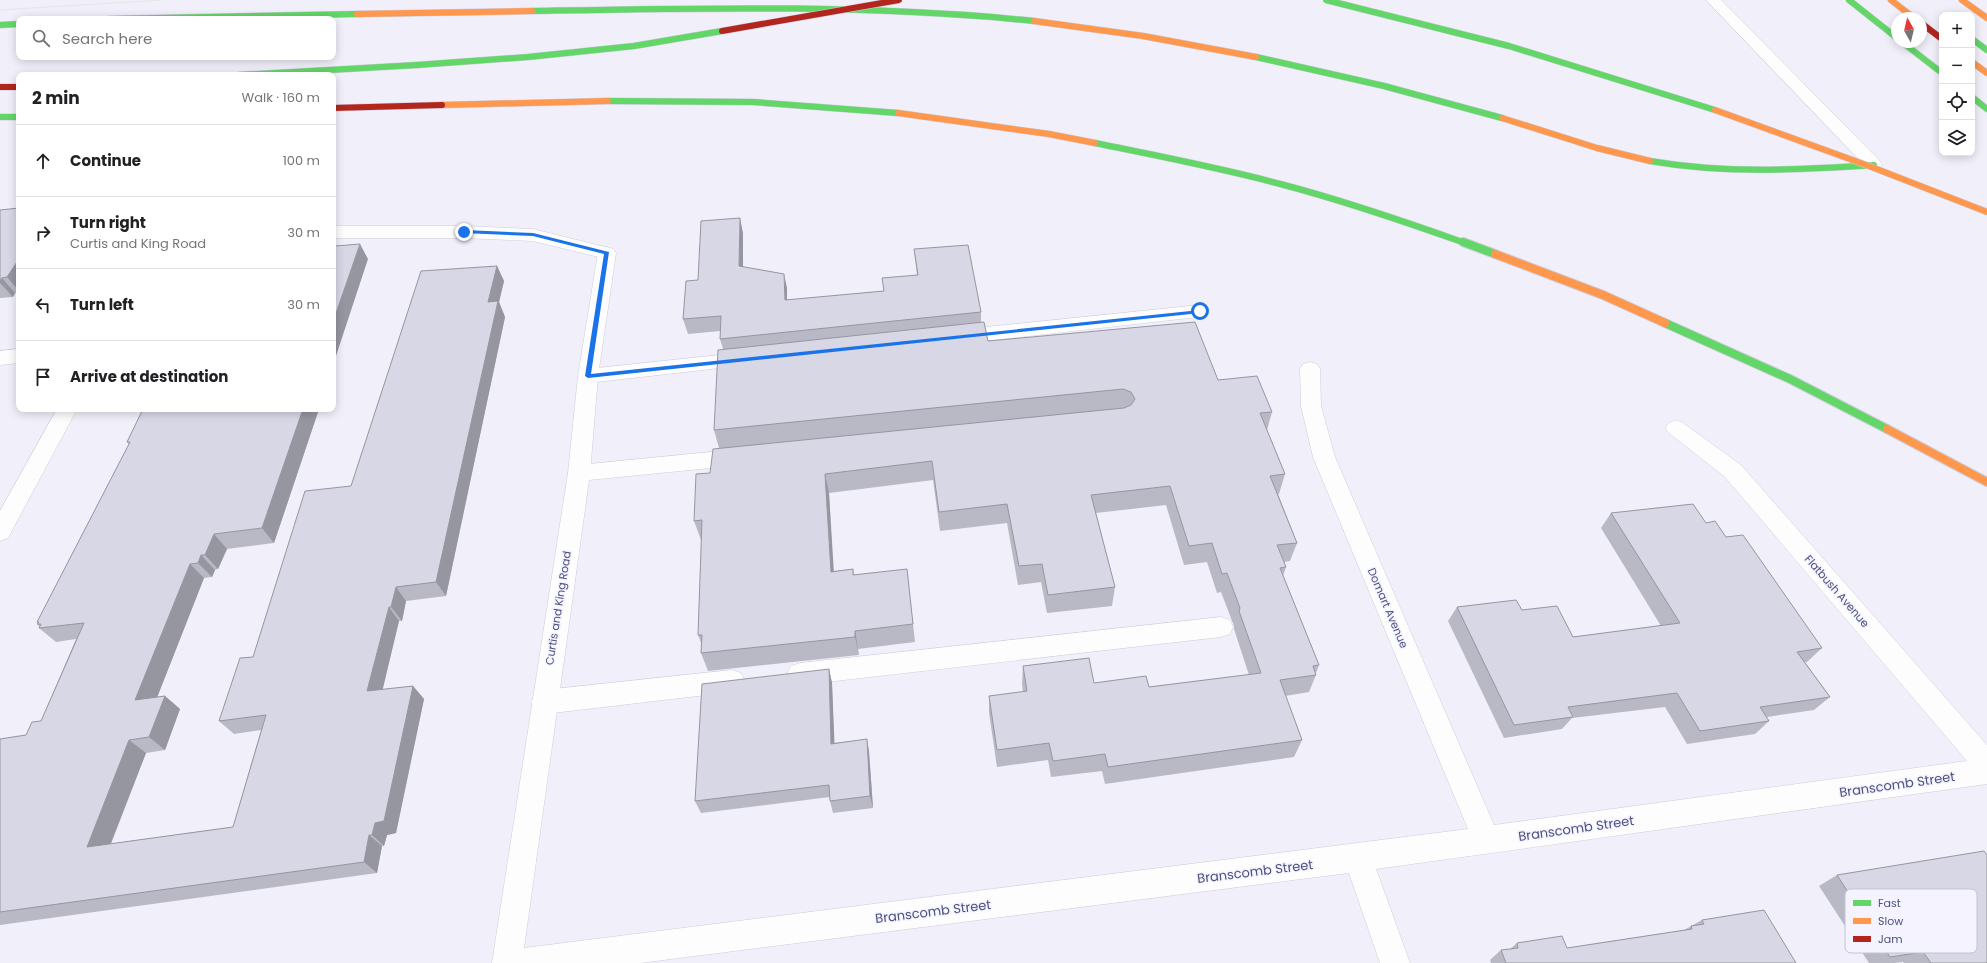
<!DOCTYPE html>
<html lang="en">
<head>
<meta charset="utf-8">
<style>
  body { margin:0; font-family:Poppins,sans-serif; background:#f6f6f6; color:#202124 }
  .controls { position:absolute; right:12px; top:12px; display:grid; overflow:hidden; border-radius:8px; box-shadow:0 2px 10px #0003 }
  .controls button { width:36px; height:36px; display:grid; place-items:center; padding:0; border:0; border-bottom:1px solid #e0e0e0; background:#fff; color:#202124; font:20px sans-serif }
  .compass { position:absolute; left:1891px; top:12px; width:36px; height:36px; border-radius:50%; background:#fff; box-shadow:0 2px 10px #0003; rotate:352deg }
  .stop { position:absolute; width:12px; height:12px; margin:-9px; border:3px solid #1a73e8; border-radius:50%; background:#fff }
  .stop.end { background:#1a73e8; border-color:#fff; box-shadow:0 1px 4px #0008 }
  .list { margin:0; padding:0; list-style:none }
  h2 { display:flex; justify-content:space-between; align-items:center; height:52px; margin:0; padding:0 16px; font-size:17px }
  h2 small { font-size:13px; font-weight:400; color:#757577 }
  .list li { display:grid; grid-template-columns:26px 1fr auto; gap:12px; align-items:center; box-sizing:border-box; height:72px; padding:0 16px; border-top:1px solid #e0e0e0 }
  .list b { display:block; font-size:15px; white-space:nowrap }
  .list p { margin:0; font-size:13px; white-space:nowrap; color:#757577 }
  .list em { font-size:13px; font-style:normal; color:#757577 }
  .icon { flex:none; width:22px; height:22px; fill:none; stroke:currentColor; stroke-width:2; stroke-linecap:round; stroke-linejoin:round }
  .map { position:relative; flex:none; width:1987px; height:963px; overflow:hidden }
  .search { position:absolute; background:#fff; box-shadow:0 2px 10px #0003; left:16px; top:16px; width:320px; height:44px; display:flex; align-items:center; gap:10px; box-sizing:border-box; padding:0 14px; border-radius:8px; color:#757577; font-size:15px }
  .panel { position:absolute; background:#fff; box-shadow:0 2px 10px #0003; left:16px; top:72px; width:320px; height:340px; border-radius:8px }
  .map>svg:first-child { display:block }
</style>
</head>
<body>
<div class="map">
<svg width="1987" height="963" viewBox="0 0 1987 963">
  <rect width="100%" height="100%" fill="#f1eff9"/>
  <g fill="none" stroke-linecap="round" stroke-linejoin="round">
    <g stroke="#cdcddc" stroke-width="1">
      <path id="lane" d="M1706 0H1721L1880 161 1882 165 1880 169 1874 170 1868 169Z
        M333 226H463L533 229 613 249 616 253 613 257 607 259 533 241 463 238H333Z
        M1200 305 1207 306 1210 311 1207 316 957 344 950 342 947 337 950 332 957 330Z
        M748 352 755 354 758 359 755 364 588 383 581 381 578 376 581 371 588 369Z
        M741 449 749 451 752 457 749 463 741 465 579 481 571 479 568 473 571 467 579 465Z
        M1221 617 1230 620 1233 627 1230 634 1221 637 800 685 791 682 787 674 791 666 800 663Z
        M732 670 741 673 745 681 741 689 732 692 544 714 535 710 531 702 535 694 544 690Z"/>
    </g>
    <g stroke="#cdcddc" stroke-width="1">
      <path id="street" d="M607 247 613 249 616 253 598 376 590 473 524 948 1468 829 1313 457 1301 406 1300 369 1303 364 1310 362 1317 364 1320 369 1321 406 1335 457 1494 825 1967 761 1725 477 1669 433 1665 428 1669 423 1676 420 1683 423 1741 465 1987 745V784L1376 869 1410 963H1380L1349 873 640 963H492L568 473 578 376 598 253 601 249Z
        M19 349V363L0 365V351Z
        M57 409H77L8 538 0 541V511Z"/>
    </g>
    <g stroke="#cccdda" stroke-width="7">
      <path id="fast-far1" d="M1849 0 1897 38
        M532 11C700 8 867 4 1034 21
        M110 19 357 14
        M0 25 19 24
        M1972 39 1987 50
        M1902 42 1942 73
        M1256 57 1384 86 1502 118
        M239 75 417 65
        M1972 97 1987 109
        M608 101 753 102 898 113
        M0 117H19
        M1095 143C1158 156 1222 168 1284 185 1345 201 1406 222 1465 243
        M1650 161C1725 174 1799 170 1874 165"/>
    </g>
    <g stroke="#cccdda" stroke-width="10">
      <path id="fast" d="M1463 242 1495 254
        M1665 323 1790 379 1887 429"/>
    </g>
    <g stroke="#cccdda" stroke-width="7">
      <path id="slow-far1" d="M1891 0 1914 18
        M1962 0 1987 18
        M357 14 532 11
        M1034 21 1143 36 1256 57
        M1972 62 1987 73
        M442 105 608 101
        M898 113 1049 134 1095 143
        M1502 118 1597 148 1650 161"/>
    </g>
    <g stroke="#cccdda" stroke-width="10">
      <path id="slow" d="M1495 254 1603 295 1665 323
        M1887 429 1987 482"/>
    </g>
    <g stroke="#cccdda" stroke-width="7">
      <path id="jam" d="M1921 23 1942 39
        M0 87H19
        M333 108 442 105"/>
    </g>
    <use href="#lane" fill="#fdfdfe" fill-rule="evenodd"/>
    <use href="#street" fill="#fdfdfe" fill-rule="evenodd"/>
    <use href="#fast-far1" stroke="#63d668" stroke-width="6"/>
    <use href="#fast" stroke="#63d668" stroke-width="8"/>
    <use href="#slow-far1" stroke="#ff974d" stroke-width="6"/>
    <use href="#slow" stroke="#ff974d" stroke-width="8"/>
    <use href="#jam" stroke="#b3261e" stroke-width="6"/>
    <path stroke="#e3e6e5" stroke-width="1" d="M0 10 161 0"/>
    <g stroke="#cccdda" stroke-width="7" stroke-linecap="butt">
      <path id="fast-bridge" d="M1326 0 1509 46 1715 110
        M417 65 528 57 634 46 722 31"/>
    </g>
    <g stroke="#cccdda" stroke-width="7" stroke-linecap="butt">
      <path id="slow-bridge" d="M1715 110 1869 166 1987 212"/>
    </g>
    <g stroke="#cccdda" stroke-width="7" stroke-linecap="butt">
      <path id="jam-bridge" d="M722 31 899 0"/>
    </g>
    <use href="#fast-bridge" stroke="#63d668" stroke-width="6"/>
    <use href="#slow-bridge" stroke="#ff974d" stroke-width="6"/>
    <use href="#jam-bridge" stroke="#b3261e" stroke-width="6"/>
  </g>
  <path fill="#b9b9c6" d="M19 208V293H15L13 297 0 298V210Z
    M743 233V266L787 288V300L884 291 917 275 914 249 981 312V322L988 341 1218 380 1272 412 1267 430 1285 474 1279 494H1278L1297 543 1290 561 1284 562 1286 567 1283 576 1319 665 1316 673V675L1309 692 1285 696 1302 740 1294 757 1105 784 1102 771 1051 777 1048 760 997 767 989 713V696L1023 692 1022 684 1023 666 1094 683 1149 687 1249 675 1234 629V626L1221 592 1217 593 1207 562 1184 565 1166 505 1096 513 1115 587 1112 606 1047 613 1041 582 1018 585 1007 523 940 531 933 480 829 493 833 571 853 569 854 575 907 569 915 642 858 649 859 655 708 671 701 653 702 645 698 635 702 540H701L694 521 710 473 719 448 714 430 723 349 720 339V331L688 334 683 319 698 280Z
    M497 266 504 281 499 302 505 317 446 596 406 601 402 621H399L382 690 413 686 424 699 396 833 387 835 384 846H382L377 873 0 925V739L26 735 41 721 76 639 56 642 39 628 40 627 37 624 38 623 37 622 129 444 127 442 143 409H319L274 543 227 549 218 569 215 570 212 577 204 578 157 697 165 696 180 709 165 750 146 753 111 844 233 827 261 730 234 734 219 721 253 657 351 486Z
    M1611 513 1706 523 1726 537 1822 648 1807 662H1805L1830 697 1814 710 1767 717 1769 721 1755 734 1687 744 1665 707 1572 718 1562 729 1504 738 1448 621 1457 607 1522 610 1573 637 1661 626 1601 528Z
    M829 669 832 683 834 743 867 739 869 752 873 808 833 813 830 801V797L701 813 695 801Z
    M1837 875 1987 963H1904L1903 962 1894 963H1869L1819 886Z
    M1702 920 1796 963H1491L1490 960 1501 950 1510 949 1517 943 1567 948 1684 930Z"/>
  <path fill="#9696a1" d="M740 218 743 233V280L739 266Z
    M360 244 368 259 333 365V322Z
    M19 259V291L7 277Z
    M497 266 504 281 499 302 505 317 446 596 436 582 488 302Z
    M784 274 787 288V315L785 300Z
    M2 278 15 293 13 297 0 283V281Z
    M303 409H319L274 543 262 528Z
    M825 474 829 493 835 590 831 572Z
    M214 534 227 549 218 569 205 555Z
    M201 555 215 570 212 577 198 563Z
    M190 564 204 578 151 713 135 700Z
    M396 587 406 601 402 621 391 607Z
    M389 607 399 621 379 705 367 691Z
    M855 631 859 655 855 637Z
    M829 669 832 683 835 756 831 744Z
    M413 686 424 699 396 833 387 835 384 846 372 835 375 823Z
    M165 696 180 709 165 750 149 737Z
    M867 739 869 752 873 808 870 796Z
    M129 740 146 753 105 858 87 847Z
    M369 835 382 846 377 873 364 862Z"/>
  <path fill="#d7d7e6" stroke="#9696a1" d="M19 208V259L7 277 2 278 0 281V210Z
    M740 218 739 266 784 274 785 300 884 291 882 278 918 275 914 249 968 245 981 312 720 339 721 316 683 319 686 281 698 280 701 221Z
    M360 244 333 322V245L335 246Z
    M497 266 488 302 498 301 436 582 396 587 391 607H389L367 691 413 686 384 821 375 823 372 835H369L364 862 0 912V739L26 735 32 722 41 721 84 623 39 628 41 624H37L39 622H37L130 442H127L143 409H303L262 528 214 534 205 555H201L198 563 190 564 135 700 165 696 149 737 129 740 87 847 233 827 266 715 219 721 240 658 253 657 305 491 351 486 421 271Z
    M984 322 988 341 1195 322 1218 380 1257 376 1272 412 1260 413 1285 474 1270 476 1297 543 1277 545 1286 567 1280 568 1319 665 1313 666 1316 675 1280 680 1302 740 1108 767 1105 754 1053 761 1049 743 997 750 989 696 1027 691 1023 666 1089 658 1094 683 1146 676 1149 687 1261 673 1239 611 1240 608 1227 573 1222 574 1212 543 1189 546 1170 486 1091 495 1115 587 1048 595 1042 564 1019 566 1007 504 939 512 932 461 825 474 831 572 853 569V575L907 569 913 624 855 631V637L701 653 702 635H698L702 520 694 521 696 474 710 473 713 449 1124 408 1131 405 1135 399 1131 392 1123 389 714 430 718 350Z
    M1693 504 1706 523 1715 521 1726 537 1743 535 1822 648 1797 652 1830 697 1760 707 1769 721 1700 731 1677 693 1568 707 1573 717 1514 725 1457 607 1516 600 1522 610 1557 606 1573 637 1680 623 1611 513Z
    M829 669 831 744 867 739 870 796 830 801 829 785 695 801 702 684Z
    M1984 851 1987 855V963H1931L1923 952 1890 957 1837 875Z
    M1764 910 1796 963H1506L1501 950 1518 948 1517 943 1562 936 1567 948 1692 929 1691 926 1704 924 1702 920Z"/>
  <path fill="#1a73e8" d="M464 230 533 233 609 252 591 374 1200 310 1203 311 1200 313 588 378 585 376 604 254 533 236 462 233Z"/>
  <g text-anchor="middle" stroke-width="3" stroke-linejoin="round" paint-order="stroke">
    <g font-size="11" fill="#4c527b" stroke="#f4f3ff">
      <text transform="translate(1837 591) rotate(49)" y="4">Flatbush Avenue</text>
      <text transform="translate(558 608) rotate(-81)" y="4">Curtis and King Road</text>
      <text transform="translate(1388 608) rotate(67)" y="4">Domart Avenue</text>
    </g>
    <g font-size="13" fill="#4c527b" stroke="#f4f3ff">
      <text transform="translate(1897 784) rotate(-8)" y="5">Branscomb Street</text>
      <text transform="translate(1576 828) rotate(-8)" y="5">Branscomb Street</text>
      <text transform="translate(1255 871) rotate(-7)" y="5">Branscomb Street</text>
      <text transform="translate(933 911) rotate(-7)" y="5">Branscomb Street</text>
    </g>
  </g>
  <rect x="1845" y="889" width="132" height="64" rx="6" fill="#f4f3ff" stroke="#c2c3d7" stroke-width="1"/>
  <rect x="1853" y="900" width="18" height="6" fill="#63d668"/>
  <rect x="1853" y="918" width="18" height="6" fill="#ff974d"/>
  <rect x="1853" y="936" width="18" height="6" fill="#b3261e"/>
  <g font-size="11" fill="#4c527b">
    <text x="1878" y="907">Fast</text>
    <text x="1878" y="925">Slow</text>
    <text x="1878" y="943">Jam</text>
  </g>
</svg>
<div class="controls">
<button>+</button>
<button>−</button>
<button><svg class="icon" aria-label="locate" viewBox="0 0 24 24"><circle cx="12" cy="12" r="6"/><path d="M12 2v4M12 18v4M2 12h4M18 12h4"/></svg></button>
<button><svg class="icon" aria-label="layers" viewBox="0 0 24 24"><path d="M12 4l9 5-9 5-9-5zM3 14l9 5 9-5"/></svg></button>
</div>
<svg class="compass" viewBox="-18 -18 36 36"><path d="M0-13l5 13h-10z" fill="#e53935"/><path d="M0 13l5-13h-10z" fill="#757577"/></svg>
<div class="stop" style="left:1200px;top:311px"></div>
<div class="stop end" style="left:464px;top:232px"></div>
<div class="search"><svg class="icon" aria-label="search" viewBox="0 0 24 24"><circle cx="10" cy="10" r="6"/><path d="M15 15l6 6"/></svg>Search here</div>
<section class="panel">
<h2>2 min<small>Walk · 160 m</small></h2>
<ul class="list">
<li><svg class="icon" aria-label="ahead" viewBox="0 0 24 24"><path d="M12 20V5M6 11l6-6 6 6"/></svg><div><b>Continue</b></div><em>100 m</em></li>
<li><svg class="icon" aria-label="right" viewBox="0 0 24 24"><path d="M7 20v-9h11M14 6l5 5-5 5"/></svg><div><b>Turn right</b><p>Curtis and King Road</p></div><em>30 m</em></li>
<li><svg class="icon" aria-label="left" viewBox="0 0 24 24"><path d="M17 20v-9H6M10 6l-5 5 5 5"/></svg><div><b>Turn left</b></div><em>30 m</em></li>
<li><svg class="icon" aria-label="arrive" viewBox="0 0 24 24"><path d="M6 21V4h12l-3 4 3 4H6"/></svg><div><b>Arrive at destination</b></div></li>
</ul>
</section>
</div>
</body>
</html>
